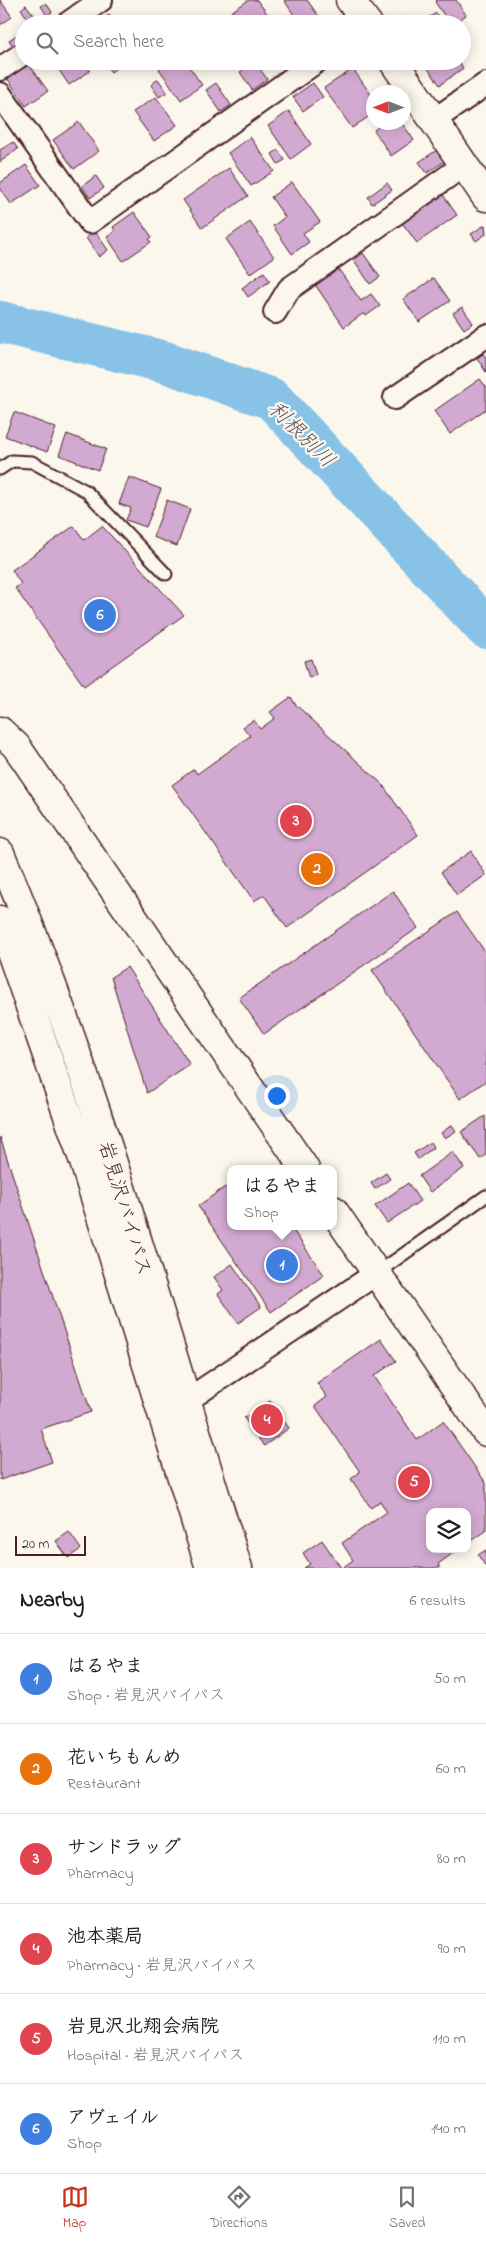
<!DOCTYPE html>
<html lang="en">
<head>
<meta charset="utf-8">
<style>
  body { margin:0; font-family:"Indie Flower","Klee One",sans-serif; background:#f6f6f6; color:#202124 }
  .controls { position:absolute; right:15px; bottom:15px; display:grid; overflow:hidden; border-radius:10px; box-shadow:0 2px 12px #0003 }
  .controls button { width:45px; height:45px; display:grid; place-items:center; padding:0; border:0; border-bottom:1px solid #e0e0e0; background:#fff; color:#202124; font:25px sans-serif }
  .compass { position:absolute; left:366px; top:85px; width:45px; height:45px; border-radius:50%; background:#fff; box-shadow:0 2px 12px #0003; rotate:270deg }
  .scale { position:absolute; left:15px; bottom:12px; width:71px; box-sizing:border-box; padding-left:5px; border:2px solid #4a1f2b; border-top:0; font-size:14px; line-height:18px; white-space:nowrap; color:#4a1f2b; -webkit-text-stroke:4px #fbf7ec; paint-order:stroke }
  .you { position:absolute; left:276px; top:1095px; width:18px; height:18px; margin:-12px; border:4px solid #fff; border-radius:50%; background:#1a73e8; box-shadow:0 0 0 8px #1a73e833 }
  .badge { display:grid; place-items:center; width:32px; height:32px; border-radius:50%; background:#c8321e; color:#fff; font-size:16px; font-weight:700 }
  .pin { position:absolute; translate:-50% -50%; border:2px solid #fff; box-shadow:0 1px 5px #0006 }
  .popup { position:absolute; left:227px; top:1165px; width:110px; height:65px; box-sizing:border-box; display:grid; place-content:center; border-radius:10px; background:#fff; filter:drop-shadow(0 1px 4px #0005); font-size:16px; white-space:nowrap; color:#757577 }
  .popup b { font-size:19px; color:#202124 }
  .popup::after { content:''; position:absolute; left:50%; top:100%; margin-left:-10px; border:10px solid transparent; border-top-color:#fff }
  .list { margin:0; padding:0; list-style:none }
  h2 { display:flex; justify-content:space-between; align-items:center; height:65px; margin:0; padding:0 20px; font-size:21px }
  h2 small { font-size:16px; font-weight:400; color:#757577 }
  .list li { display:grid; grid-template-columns:32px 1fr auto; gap:15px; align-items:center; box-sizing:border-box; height:90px; padding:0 20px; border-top:1px solid #e0e0e0 }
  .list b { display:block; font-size:19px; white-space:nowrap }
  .list p { margin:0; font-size:16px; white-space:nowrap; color:#757577 }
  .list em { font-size:16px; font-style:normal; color:#757577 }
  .icon { flex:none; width:28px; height:28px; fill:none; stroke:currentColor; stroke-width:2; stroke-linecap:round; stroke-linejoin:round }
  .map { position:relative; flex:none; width:486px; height:1568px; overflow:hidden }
  .search { position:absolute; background:#fff; box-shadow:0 2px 12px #0003; left:15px; right:15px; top:15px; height:55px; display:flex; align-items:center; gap:12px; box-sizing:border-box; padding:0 18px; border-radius:28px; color:#757577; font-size:19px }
  .sheet { height:605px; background:#fff }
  nav { display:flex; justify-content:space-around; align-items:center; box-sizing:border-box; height:70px; border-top:1px solid #e0e0e0; background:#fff; font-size:14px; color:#757577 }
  nav a { display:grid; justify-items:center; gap:2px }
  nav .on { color:#c8321e }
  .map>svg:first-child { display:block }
</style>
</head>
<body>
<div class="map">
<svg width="486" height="1568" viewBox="0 0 486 1568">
  <rect width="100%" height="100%" fill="#fbf7ec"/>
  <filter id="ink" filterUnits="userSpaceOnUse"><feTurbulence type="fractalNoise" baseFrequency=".02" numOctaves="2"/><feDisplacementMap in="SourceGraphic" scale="10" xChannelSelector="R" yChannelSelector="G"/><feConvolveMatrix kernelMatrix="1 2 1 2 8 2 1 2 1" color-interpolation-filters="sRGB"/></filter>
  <g filter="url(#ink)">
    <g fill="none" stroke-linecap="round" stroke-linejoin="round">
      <path stroke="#88c3e7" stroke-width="42" d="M0 322 165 362 272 399 486 628"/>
    </g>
    <path fill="#d2aad1" stroke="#4a1f2b" d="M0 0 12 17 0 25Z
      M249 0H257L274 23 239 24 231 12Z
      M284 0H307L323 22 300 24Z
      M437 0H456L466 15 454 24H450L435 2Z
      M46 3 52 12 47 16 41 6Z
      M26 5 34 15 28 19 21 9Z
      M436 13 443 24H422L421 23Z
      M109 15 115 24H96Z
      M406 17 411 24H396Z
      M24 30V38L13 46 9 40Z
      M53 61H83L90 71 69 85Z
      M103 61H126L111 72Z
      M171 61H185L202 85 181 100 159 69Z
      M459 61 463 68 440 85 423 62Z
      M255 62 267 79 252 90 240 72Z
      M28 63 48 91 26 106 7 78Z
      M353 69 374 99V113L352 128 324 88Z
      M158 79 167 92 159 97 151 85Z
      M216 83 231 105 221 112 206 90Z
      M313 83 323 97 303 111 293 97Z
      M156 97 177 125 154 141 133 112Z
      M289 111 311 144 291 159 268 126Z
      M79 122 99 151 74 169 53 140Z
      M385 122H401L414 140 391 156 374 130Z
      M250 137 274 171 251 186 228 153Z
      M13 142 18 149 0 162V150Z
      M278 150 285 160 278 164 272 154Z
      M437 150 445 161 427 173 419 162Z
      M26 165 40 185 11 204 0 188V183Z
      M229 168 248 196 202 228 183 200Z
      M96 176 104 188 90 198 82 186Z
      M292 182 320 222 303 233 309 242 292 254 273 226 285 217 271 197Z
      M387 183 392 190 372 204 368 197Z
      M441 192 457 215 417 243 400 220Z
      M134 212 152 237 149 239 151 242 123 261 107 237 115 231 113 227Z
      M250 222 274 257 250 274 226 239Z
      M485 225 486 234 476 241 471 234Z
      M95 231 108 250 99 257 86 238Z
      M363 253 380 277 370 284 354 260Z
      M337 267 361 301 371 294 380 306 366 316 364 313 344 327 314 283Z
      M264 272 270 281 248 297 242 288Z
      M434 278 450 301 419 322 403 299Z
      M462 307 473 323 464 329 453 313Z
      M483 354 486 357V372L477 358Z
      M480 379 486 387V409L450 434 434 411Z
      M14 412 56 428 47 452 5 436Z
      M67 434 106 449 98 470 59 455Z
      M129 477 161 489 146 527 126 520 131 508 119 504Z
      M167 500 190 509 177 546 153 537Z
      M74 526 84 540 102 526 184 615 84 686 15 588 21 584 12 570Z
      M311 659 316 675 309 678 304 661Z
      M291 697 295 704 382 784 418 835 287 928 264 895 254 901 172 785 194 769 197 774 250 736 243 727 254 720 260 729 275 718 270 712Z
      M471 851 486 875 457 895 441 872Z
      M393 891 418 928 264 1034 239 998Z
      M457 912 486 953V1081L460 1099 372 970Z
      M127 967 190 1065 147 1093 111 977Z
      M485 1116 486 1155 480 1159 461 1132Z
      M452 1125 456 1131 445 1138 441 1133Z
      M0 1137 91 1412 41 1429 52 1462 0 1480Z
      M431 1142 434 1147 418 1159 414 1153Z
      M453 1152 464 1168 430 1192 419 1176Z
      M386 1173 390 1179 375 1189 371 1183Z
      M408 1183 420 1201 387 1223 375 1206Z
      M225 1187 231 1194V1226H290L324 1275 271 1312 198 1206Z
      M232 1264 261 1307 238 1323 218 1294 223 1290 214 1277Z
      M381 1339 396 1361 374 1376 417 1440 443 1421 486 1483V1531L467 1544V1512H430V1549H459L438 1564 440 1568H342L353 1560 342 1543 387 1512 380 1501 371 1508 351 1479 360 1472 315 1406 327 1397 317 1383Z
      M270 1401 289 1428 264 1446 244 1418Z
      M69 1532 81 1549 68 1558 56 1541Z
      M322 1540 341 1568H304L310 1564 303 1553Z
      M486 1550V1567L478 1555Z"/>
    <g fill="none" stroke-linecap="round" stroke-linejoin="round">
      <g stroke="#4a1f2b" stroke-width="15">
        <path id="lane" d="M0 469 12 461 32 462 86 491 166 574
          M377 1273 486 1196"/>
      </g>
      <g stroke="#4a1f2b" stroke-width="26">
        <path id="street" d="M67 24 101 0
          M0 69 24 53
          M0 94 90 222 317 61
          M434 120 486 84
          M275 312 289 289 464 165
          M395 398 486 336
          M174 1409 377 1273"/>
      </g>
      <g stroke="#4a1f2b" stroke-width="31">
        <path id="secondary" d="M350 0 368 24
          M393 61 486 197
          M0 731 16 746 305 1169
          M333 1210 486 1432"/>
      </g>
      <g stroke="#4a1f2b" stroke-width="31">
        <path id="highway" d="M0 853C97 1083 163 1330 238 1568
          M0 920 84 1162 210 1568"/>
      </g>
      <use href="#lane" stroke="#fbf7ec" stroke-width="11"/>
      <use href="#street" stroke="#fbf7ec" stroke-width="22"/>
      <use href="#secondary" stroke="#fbf7ec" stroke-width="28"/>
      <use href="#highway" stroke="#fbf7ec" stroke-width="28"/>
    </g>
  </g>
  <g text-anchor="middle" stroke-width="4.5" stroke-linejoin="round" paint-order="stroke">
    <g font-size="20" fill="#4a1f2b" stroke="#fbf7ec">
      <text transform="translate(126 1208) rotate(73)" y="7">岩見沢バイパス</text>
    </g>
    <g font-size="21" font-style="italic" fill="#5d5063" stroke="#fbf7ec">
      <text transform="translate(302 434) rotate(45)" y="7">利根別川</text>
    </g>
  </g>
</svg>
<div class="controls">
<button><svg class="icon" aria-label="layers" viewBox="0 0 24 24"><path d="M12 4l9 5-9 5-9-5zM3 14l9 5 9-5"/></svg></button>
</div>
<svg class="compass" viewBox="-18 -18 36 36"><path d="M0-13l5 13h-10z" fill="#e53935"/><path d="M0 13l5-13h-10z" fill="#757577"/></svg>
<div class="scale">20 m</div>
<div class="you"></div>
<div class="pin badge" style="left:282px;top:1265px;background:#3f7fe0">1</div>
<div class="popup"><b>はるやま</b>Shop</div>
<div class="pin badge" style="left:317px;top:869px;background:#e8710a">2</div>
<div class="pin badge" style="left:296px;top:821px;background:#e0444e">3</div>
<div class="pin badge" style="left:267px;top:1420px;background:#e0444e">4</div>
<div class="pin badge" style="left:414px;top:1482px;background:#e0444e">5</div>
<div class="pin badge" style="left:100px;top:615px;background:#3f7fe0">6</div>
<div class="search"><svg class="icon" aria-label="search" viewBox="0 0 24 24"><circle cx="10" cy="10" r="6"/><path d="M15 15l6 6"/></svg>Search here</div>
</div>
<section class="sheet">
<h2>Nearby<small>6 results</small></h2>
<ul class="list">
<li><span class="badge" style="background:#3f7fe0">1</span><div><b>はるやま</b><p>Shop · 岩見沢バイパス</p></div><em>50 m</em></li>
<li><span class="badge" style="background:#e8710a">2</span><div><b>花いちもんめ</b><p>Restaurant</p></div><em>60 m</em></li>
<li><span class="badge" style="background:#e0444e">3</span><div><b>サンドラッグ</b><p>Pharmacy</p></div><em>80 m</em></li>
<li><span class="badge" style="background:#e0444e">4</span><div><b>池本薬局</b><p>Pharmacy · 岩見沢バイパス</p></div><em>90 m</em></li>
<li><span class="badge" style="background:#e0444e">5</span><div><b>岩見沢北翔会病院</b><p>Hospital · 岩見沢バイパス</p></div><em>110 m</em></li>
<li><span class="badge" style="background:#3f7fe0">6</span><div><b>アヴェイル</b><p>Shop</p></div><em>140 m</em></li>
</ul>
</section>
<nav>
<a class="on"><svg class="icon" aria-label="map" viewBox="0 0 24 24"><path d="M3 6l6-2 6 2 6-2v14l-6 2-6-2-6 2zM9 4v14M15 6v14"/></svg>Map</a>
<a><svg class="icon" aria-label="directions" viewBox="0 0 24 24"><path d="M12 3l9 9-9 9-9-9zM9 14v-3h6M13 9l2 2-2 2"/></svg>Directions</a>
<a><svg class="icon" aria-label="saved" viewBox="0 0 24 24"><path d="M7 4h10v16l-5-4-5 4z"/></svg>Saved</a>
</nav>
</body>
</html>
